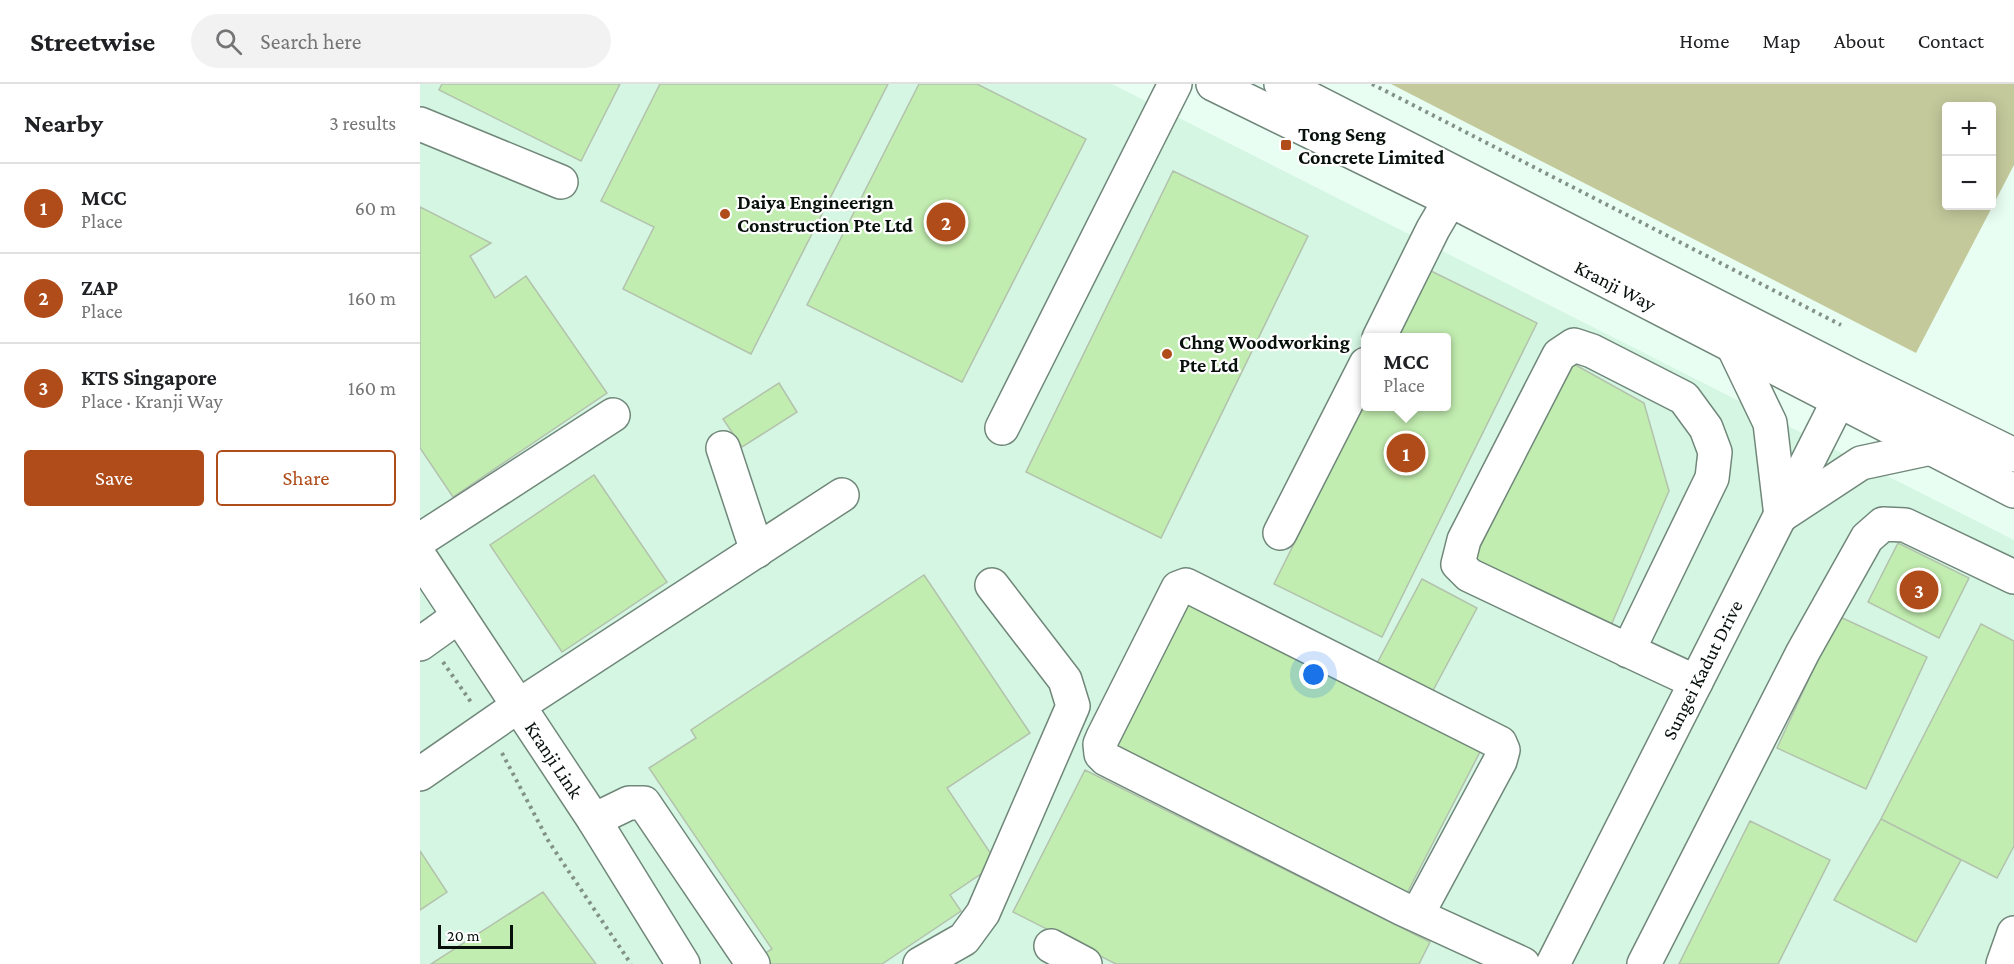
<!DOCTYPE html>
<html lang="en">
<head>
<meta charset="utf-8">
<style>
  body { margin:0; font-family:"Crimson Pro",serif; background:#f2f2f2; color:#202124 }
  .controls { position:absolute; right:18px; top:18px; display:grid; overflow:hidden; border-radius:6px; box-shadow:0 3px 15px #0003 }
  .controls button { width:54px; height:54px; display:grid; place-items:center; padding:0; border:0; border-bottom:2px solid #e0e0e0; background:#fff; color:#202124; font:30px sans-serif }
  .scale { position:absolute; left:18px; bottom:15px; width:75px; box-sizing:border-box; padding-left:6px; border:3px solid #07100b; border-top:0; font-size:16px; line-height:21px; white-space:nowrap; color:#07100b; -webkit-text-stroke:4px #fff; paint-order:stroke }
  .you { position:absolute; left:894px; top:591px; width:21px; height:21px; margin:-15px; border:4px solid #fff; border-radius:50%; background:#1a73e8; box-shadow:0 0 0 9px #1a73e833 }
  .badge { display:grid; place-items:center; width:39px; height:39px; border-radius:50%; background:#b04b1a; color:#fff; font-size:20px; font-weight:700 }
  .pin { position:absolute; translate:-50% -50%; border:3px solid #fff; box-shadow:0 2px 6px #0006 }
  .popup { position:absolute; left:941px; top:249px; width:90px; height:78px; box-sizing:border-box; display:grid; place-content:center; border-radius:6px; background:#fff; filter:drop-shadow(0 2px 4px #0005); font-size:20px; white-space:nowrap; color:#757577 }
  .popup b { font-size:22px; color:#202124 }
  .popup::after { content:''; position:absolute; left:50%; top:100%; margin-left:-12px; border:12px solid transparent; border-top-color:#fff }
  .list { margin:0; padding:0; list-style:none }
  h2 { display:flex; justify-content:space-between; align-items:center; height:78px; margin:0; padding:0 24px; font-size:26px }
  h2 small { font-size:20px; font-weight:400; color:#757577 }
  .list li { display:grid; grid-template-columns:39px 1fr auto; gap:18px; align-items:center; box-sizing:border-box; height:90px; padding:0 24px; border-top:2px solid #e0e0e0 }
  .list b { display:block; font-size:22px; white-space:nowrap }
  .list p { margin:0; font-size:20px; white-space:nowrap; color:#757577 }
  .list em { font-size:20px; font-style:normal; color:#757577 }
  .actions { display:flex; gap:12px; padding:18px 24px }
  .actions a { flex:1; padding:14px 0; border:2px solid #b04b1a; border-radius:6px; text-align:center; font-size:21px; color:#b04b1a }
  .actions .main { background:#b04b1a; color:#fff }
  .icon { flex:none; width:33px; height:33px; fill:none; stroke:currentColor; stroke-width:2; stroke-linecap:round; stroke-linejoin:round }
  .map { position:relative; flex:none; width:1594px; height:880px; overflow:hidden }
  header { display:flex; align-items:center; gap:36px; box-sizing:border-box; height:84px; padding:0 30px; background:#fff; border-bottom:2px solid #e0e0e0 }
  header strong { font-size:28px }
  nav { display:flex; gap:33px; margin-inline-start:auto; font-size:21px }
  .search { width:420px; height:54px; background:#f2f2f2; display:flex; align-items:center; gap:15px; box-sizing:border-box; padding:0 21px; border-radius:33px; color:#757577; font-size:22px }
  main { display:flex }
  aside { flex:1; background:#fff }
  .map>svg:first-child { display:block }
</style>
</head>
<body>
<header>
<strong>Streetwise</strong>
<div class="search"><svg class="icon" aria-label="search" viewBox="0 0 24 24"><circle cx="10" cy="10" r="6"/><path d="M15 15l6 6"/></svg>Search here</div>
<nav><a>Home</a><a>Map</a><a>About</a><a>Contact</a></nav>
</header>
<main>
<aside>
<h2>Nearby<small>3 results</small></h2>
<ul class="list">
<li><span class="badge">1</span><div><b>MCC</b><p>Place</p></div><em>60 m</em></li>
<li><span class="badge">2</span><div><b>ZAP</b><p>Place</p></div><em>160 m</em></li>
<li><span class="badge">3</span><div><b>KTS Singapore</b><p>Place · Kranji Way</p></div><em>160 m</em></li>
</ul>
<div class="actions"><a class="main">Save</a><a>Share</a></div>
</aside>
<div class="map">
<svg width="1594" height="880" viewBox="0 0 1594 880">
  <rect width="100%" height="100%" fill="#e9fef2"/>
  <path fill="#d4f6e2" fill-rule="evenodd" d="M0 0H692L1594 456V880H0ZM946 254H1026V322H946Z"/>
  <path fill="#c4c99c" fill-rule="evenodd" d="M971 0H1594V81L1496 269ZM1526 22H1572V122H1526Z"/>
  <path fill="#c2edb0" stroke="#b3c2ad" stroke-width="1.5" d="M22 0H200L161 77 19 6Z
    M240 0H468L331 270 203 205 234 143 181 117Z
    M499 0H557L666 55 542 298 387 221Z
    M753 87 888 152 741 454 606 388Z
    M0 123 71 159 50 172 75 214 106 192 187 309 33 413 0 364Z
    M1009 186 1117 239 962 553 854 500 946 315V322H1026V254H976Z
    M1152 279 1224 319 1249 407 1189 546 1051 481Z
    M359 299 377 328 322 363 303 335Z
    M174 391 247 498 142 568 70 461Z
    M1478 459 1549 494 1519 554 1448 518Z
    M504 491 610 649 527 704 577 779 530 811 541 827 462 880H344L339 873 352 865 229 684 276 654 271 646Z
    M1002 495 1057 524 1009 614 954 585Z
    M764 516 1061 666 984 815 688 665Z
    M1418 532 1507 573 1446 705 1357 664Z
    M1561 540 1594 557V762L1577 794 1461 735Z
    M665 686 1010 858 999 880H696L593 828Z
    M1461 735 1541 776 1496 858 1414 816Z
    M1330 737 1410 776 1358 880H1259Z
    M0 767 27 808 0 826Z
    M123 808 176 880H11Z"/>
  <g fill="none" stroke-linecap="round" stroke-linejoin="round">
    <g stroke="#70877a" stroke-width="36">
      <g id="minor">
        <path d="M0 40 141 98"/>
        <path d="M959 254 1013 145 1030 116"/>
        <path d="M582 344 755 0"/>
        <path d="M303 364 337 467"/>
        <path d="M860 449 946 280"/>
        <path d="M0 456 193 331"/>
        <path id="s1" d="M0 473 174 736 263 880"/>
        <path d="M0 560 39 532"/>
        <path d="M1208 567 1292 394 1295 368 1286 344 1264 314 1172 267 1154 261 1139 271 1044 456 1038 480 1049 491C1125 527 1200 563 1276 598"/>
        <path d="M0 690 98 622 422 411"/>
        <path d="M174 736 209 719H224L333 880"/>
        <path d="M997 831 1080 677 1083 666 1080 659 770 503 766 501 758 504 683 653 680 660 681 670 686 675 983 825 1103 880"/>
        <path d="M631 862 665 880"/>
        <path d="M500 880 544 855 563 829 653 622 645 596 572 501"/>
        <path d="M1224 880 1383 568 1447 454 1463 440 1485 441 1594 493"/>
        <path d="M1583 880 1594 849"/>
      </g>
    </g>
    <g stroke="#70877a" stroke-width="36">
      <g id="major">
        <path id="s2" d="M793 0 1030 116 1594 407"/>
        <path d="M861 0 1431 291 1594 371"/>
        <path d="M1313 262 1350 339 1361 432"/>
        <path d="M1362 431 1441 379 1511 364"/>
        <path id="s3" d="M1133 880 1428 298"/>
      </g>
    </g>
    <path stroke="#839289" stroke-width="4" stroke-dasharray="3 4.5" stroke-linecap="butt" d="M952 0 1421 241
      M23 578 53 621
      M82 669 129 758 211 880"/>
    <use href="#minor" stroke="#fff" stroke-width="33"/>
    <use href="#major" stroke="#fff" stroke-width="33"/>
  </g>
  <g fill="#b04b1a" stroke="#fff" stroke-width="2">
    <rect x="860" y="55" width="12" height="12" rx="3"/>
    <circle cx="305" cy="130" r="6"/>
    <circle cx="747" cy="270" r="6"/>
  </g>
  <g text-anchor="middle" stroke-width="4.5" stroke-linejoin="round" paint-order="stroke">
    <g font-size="20" font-weight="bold" fill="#07100b" stroke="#fff" text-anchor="start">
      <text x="878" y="57">Tong Seng<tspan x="878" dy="23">Concrete Limited</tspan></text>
      <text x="317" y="125">Daiya Engineerign<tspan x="317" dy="23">Construction Pte Ltd</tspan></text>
      <text x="759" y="265">Chng Woodworking<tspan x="759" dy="23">Pte Ltd</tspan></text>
    </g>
    <g font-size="20" fill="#07100b" stroke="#fff">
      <text dy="7" stroke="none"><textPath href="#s2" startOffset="450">Kranji Way</textPath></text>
      <text dy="7" stroke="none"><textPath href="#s3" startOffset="330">Sungei Kadut Drive</textPath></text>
      <text dy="7" stroke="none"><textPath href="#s1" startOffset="243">Kranji Link</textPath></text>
    </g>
  </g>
</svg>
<div class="controls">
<button>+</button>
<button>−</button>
</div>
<div class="scale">20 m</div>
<div class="you"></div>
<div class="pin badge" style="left:986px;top:369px">1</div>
<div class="popup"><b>MCC</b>Place</div>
<div class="pin badge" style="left:526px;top:138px">2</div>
<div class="pin badge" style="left:1499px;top:506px">3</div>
</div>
</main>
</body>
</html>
